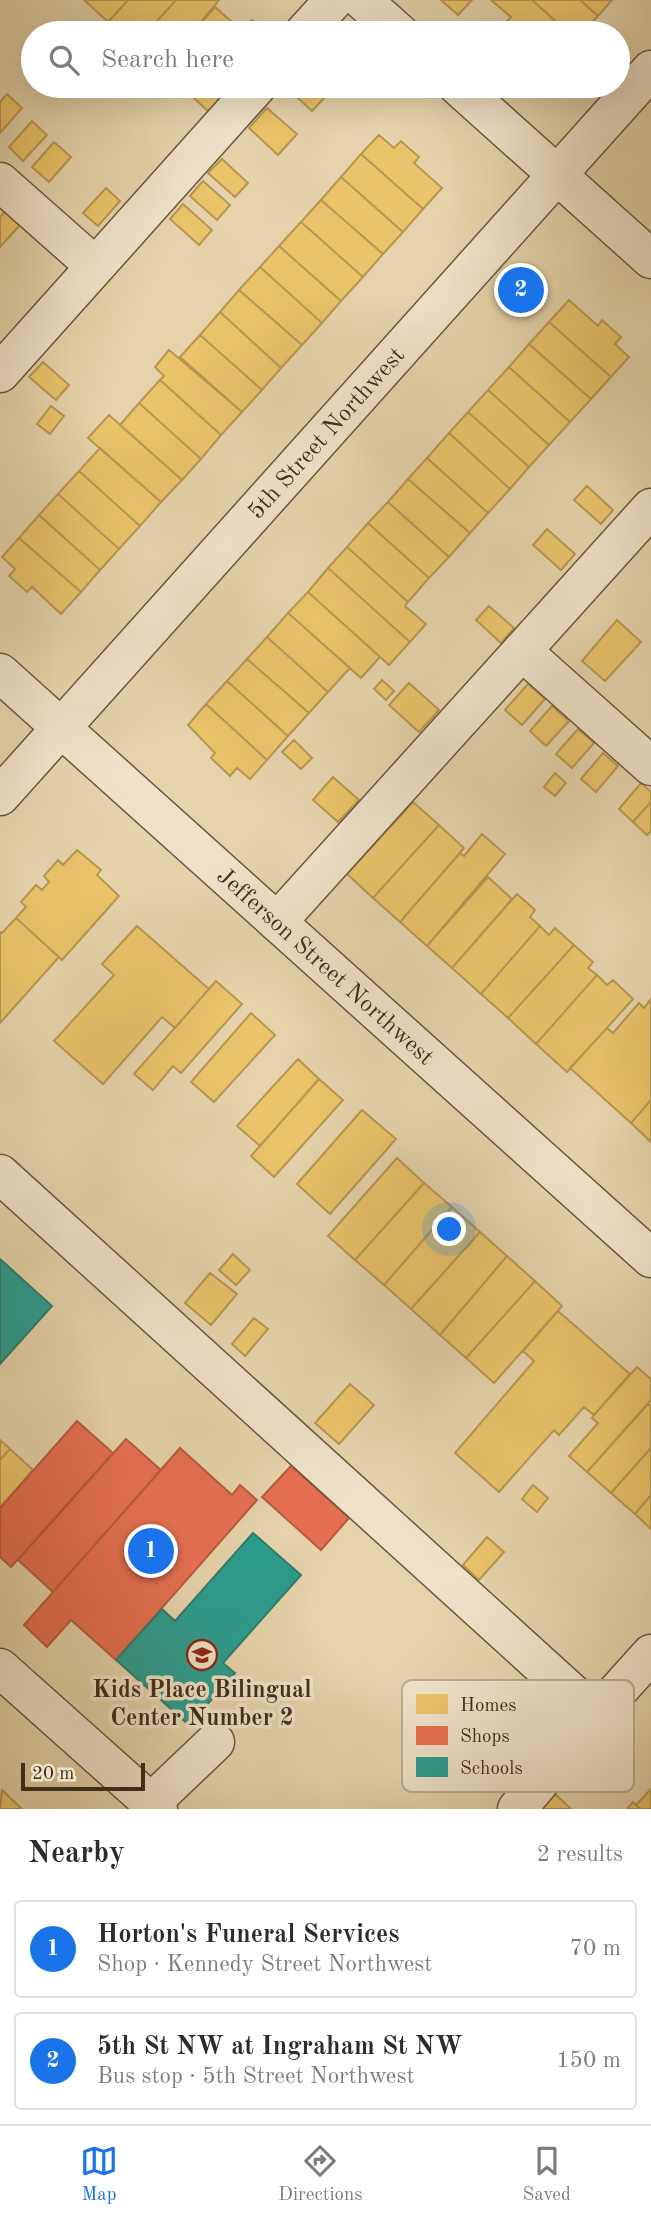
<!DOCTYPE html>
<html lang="en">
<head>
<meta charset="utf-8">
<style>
  body { margin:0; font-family:"Old Standard TT",serif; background:#f2f2f3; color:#2b2b33 }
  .scale { position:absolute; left:21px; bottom:18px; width:124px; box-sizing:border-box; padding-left:7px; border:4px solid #422e19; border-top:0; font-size:19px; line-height:24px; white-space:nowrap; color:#422e19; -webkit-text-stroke:5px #efe2c8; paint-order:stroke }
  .you { position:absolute; left:450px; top:1230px; width:24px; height:24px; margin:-18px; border:5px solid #fff; border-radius:50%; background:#1a73e8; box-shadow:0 0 0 10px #1a73e833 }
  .badge { display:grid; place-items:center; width:46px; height:46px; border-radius:50%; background:#1a73e8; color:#fff; font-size:23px; font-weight:700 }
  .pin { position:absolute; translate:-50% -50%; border:4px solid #fff; box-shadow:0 2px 7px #0006 }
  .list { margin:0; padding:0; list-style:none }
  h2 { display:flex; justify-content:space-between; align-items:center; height:91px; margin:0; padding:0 28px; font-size:30px }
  h2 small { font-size:23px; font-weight:400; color:#7c7c81 }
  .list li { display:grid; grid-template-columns:46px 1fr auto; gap:21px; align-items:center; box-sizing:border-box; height:98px; margin:0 14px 14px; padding:0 14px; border:2px solid #e1e1e2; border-radius:7px }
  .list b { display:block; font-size:26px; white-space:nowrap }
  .list p { margin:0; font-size:23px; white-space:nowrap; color:#7c7c81 }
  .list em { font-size:23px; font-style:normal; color:#7c7c81 }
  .icon { flex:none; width:38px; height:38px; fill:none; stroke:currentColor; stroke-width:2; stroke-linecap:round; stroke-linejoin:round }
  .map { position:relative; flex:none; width:651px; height:1809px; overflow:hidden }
  .search { position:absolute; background:#fff; box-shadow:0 7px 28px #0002; left:21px; right:21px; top:21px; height:77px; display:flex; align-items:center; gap:18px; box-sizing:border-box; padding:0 24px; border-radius:38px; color:#7c7c81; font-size:26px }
  .sheet { height:315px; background:#fff }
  nav { display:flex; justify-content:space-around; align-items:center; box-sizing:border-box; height:98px; border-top:2px solid #e1e1e2; background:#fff; font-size:19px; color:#7c7c81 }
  nav a { display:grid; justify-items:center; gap:4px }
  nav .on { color:#1a73e8 }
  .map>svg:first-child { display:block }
</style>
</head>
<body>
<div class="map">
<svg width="651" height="1809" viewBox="0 0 651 1809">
  <rect width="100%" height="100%" fill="#e6d3ab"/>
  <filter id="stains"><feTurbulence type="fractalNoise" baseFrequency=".00286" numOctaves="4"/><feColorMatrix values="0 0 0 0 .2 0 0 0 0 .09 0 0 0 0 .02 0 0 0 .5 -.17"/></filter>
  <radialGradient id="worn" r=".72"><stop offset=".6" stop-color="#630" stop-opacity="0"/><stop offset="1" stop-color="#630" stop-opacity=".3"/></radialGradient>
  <path fill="#e9c46a" stroke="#b79752" stroke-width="2" d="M84 0H128L108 22Z
    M128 0H176L146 33H121L108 22Z
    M176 0H219L192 33H146Z
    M441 0H472L458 15Z
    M491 0H532L569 33H514L504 24 511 17Z
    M532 0H580L598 16 582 33H569Z
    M580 0H612L598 16Z
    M215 7 242 31 240 33H192Z
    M252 20 266 33H240Z
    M194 86H239L213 116 193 97 198 90Z
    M289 86H315L326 96 312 111 287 88Z
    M7 94 22 108 0 133V102Z
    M267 108 297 134 278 155 249 128Z
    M32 121 47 135 23 161 9 147Z
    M379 135 394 148 401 141 419 157 414 163 442 188 423 209 361 154Z
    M54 142 71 157 49 182 32 167Z
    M361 154 423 209 403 232 341 177Z
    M222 159 248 183 235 197 208 173Z
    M341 177 403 232 383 254 321 200Z
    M203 181 230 205 217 220 190 196Z
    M106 188 120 201 98 226 83 213Z
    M321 200 383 254 363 277 301 222Z
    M183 204 212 230 199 245 170 219Z
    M5 211 20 225 0 247V217Z
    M301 222 363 277 341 301 279 246Z
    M279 246 341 301 322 323 260 267Z
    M260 267 322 323 302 345 239 290Z
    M239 290 302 345 281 368 220 312Z
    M569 300 598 326 602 320 621 337 615 344 629 357 611 377 549 322Z
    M220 312 281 368 262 390 200 335Z
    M549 322 611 377 591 399 529 344Z
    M200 335 262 390 242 412 180 357Z
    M529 344 591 399 570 422 509 367Z
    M169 350 242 412 221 435 160 380 164 376 155 367Z
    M43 362 69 385 56 400 29 377Z
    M509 367 570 422 549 445 488 390Z
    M160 380 221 435 201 459 139 403Z
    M488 390 549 445 529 467 468 412Z
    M139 403 201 459 182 480 120 425Z
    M51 406 64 416 50 434 37 424Z
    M468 412 529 467 510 489 449 433Z
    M109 415 182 480 161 502 88 438Z
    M449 433 510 489 488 513 427 458Z
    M100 448 161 502 140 526 79 471Z
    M427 458 488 513 470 533 408 479Z
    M79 471 140 526 119 549 58 494Z
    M408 479 470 533 449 557 388 502Z
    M587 486 613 510 601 524 574 500Z
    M58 494 119 549 100 570 39 515Z
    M388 502 449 557 429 578 368 523Z
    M39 515 100 570 81 592 19 538Z
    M368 523 429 578 408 602 347 547Z
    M547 529 575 554 561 570 533 545Z
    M19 538 81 592 61 614 32 587 27 592 9 576 15 569 2 557Z
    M347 547 408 602 405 606 426 624 410 642 328 568Z
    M328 568 410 642 389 665 308 592Z
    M308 592 380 657 361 678 288 613Z
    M489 606 514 628 501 643 476 620Z
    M288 613 350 668 328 692 267 637Z
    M617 620 641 642 605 681 582 661Z
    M267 637 328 692 309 713 247 659Z
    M247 659 309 713 288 736 227 681Z
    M382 680 394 691 386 700 374 689Z
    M227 681 288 736 267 760 206 704Z
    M409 683 439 710 419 732 389 705Z
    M528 684 545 699 522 725 505 710Z
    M206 704 267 760 250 779 237 768 230 776 211 758 215 753 188 725Z
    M552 706 569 721 546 746 530 731Z
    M578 729 594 743 572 768 556 754Z
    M294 740 312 758 301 769 282 752Z
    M603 753 618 766 596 792 581 779Z
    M555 773 566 783 555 796 544 787Z
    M333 777 359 800 338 822 313 800Z
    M641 783 651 792V802L633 822 619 809Z
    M413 802 439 825 373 898 347 874Z
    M651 802V831L647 835 633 822Z
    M439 825 464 848 400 922 373 898Z
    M482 834 505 854 427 946 400 922 460 853 464 856Z
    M77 850 101 870 97 875 119 896 62 960 16 918 26 907 21 902 36 885 42 890 49 882 44 876 58 860 63 865Z
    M488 877 512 899 452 968 427 946Z
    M517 894 535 910 530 917 540 926 481 994 452 968Z
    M16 918 59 957 0 1023V932L2 933Z
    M137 926 209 989 175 1028 162 1017 103 1084 54 1041 114 975 102 964Z
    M540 926 549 935 555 928 574 945 508 1018 481 994Z
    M574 945 593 962 588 968 597 975 536 1044 508 1018Z
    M597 975 607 985 613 980 633 999 567 1072 536 1044Z
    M216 981 242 1004 181 1073 173 1066 153 1090 134 1074Z
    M651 999V1100L631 1123 570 1068 607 1028 613 1033 639 1003 644 1008Z
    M251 1013 275 1035 214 1102 191 1082Z
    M298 1059 319 1079 260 1146 237 1126Z
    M319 1079 343 1100 274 1177 251 1156Z
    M651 1100V1142L631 1123Z
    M362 1110 396 1139 330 1214 297 1184Z
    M397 1158 424 1183 355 1260 328 1236Z
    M424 1183 452 1207 384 1285 355 1260Z
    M452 1207 480 1232 411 1309 384 1285Z
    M480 1232 507 1256 440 1335 411 1309Z
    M233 1254 250 1270 236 1285 219 1270Z
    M507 1256 535 1281 466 1358 440 1335Z
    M210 1273 237 1294 211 1325 185 1303Z
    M535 1281 562 1306 494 1383 466 1358Z
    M558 1311 630 1374 594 1415 584 1407 559 1435 554 1430 499 1492 455 1453 534 1361 523 1351Z
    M254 1318 268 1329 245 1356 232 1344Z
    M637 1367 651 1379V1400L587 1472 569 1456 598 1423 592 1418 594 1415Z
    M350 1384 374 1405 339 1444 315 1423Z
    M648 1404 651 1406V1448L611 1493 587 1472Z
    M0 1440 10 1449 0 1460Z
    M651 1448V1495L635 1514 611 1493Z
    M10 1449 33 1470 0 1508V1460Z
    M533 1485 548 1498 537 1512 522 1499Z
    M651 1495V1529L635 1514Z
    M487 1537 504 1552 479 1580 463 1565Z
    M550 1789 571 1809H541Z
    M651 1789V1809H640L636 1805Z
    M2 1790 22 1809H0Z
    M633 1802 640 1809H627Z"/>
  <path fill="#e76f51" stroke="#b65c40" stroke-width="2" d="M77 1421 113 1453 11 1567 0 1557V1508Z
    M126 1439 161 1470 53 1592 18 1560Z
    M180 1448 232 1495 240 1485 257 1500 116 1660 71 1620 47 1647 24 1625Z
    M291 1466 349 1518 321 1550 262 1497Z"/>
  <path fill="#2a9d8f" stroke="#317c6c" stroke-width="2" d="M0 1259 52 1306 0 1364Z
    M253 1533 301 1575 223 1663 235 1673 189 1725 116 1660 162 1609 175 1621Z"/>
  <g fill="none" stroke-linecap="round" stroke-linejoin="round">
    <g stroke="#6b573e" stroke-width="41">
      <g id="minor">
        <path d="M362 0 399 33"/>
        <path d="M304 33 334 0"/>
        <path d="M458 86 651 259"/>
        <path d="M0 182 95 266"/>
        <path d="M0 373 257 86"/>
        <path d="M522 651 651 766"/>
        <path id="s1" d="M0 673 651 1258"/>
        <path id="s2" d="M0 796 651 70"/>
        <path d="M277 922 651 508"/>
        <path d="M0 1174 596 1715 651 1654"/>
        <path d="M0 1668 158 1809"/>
        <path d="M151 1803 215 1742"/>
        <path d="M517 1809 596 1715"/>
      </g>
    </g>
    <use href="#minor" stroke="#efe2c8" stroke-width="38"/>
  </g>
  <defs>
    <g id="school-ring" transform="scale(1.575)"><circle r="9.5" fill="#efe2c8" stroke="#8f2418" stroke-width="1.5"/><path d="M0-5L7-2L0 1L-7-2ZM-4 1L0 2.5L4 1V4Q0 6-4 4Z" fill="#8f2418"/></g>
  </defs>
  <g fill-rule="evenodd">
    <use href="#school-ring" x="202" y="1655"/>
  </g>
  <g text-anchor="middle" stroke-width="7" stroke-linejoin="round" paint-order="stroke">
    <g font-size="24" fill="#422e19" stroke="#efe2c8">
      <text dy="8" stroke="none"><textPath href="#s2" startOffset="488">5th Street Northwest</textPath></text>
      <text dy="8" stroke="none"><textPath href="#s1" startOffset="438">Jefferson Street Northwest</textPath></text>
    </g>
    <g font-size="24" font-weight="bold" fill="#422e19" stroke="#efe2c8">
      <text x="202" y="1697">Kids Place Bilingual<tspan x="202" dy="28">Center Number 2</tspan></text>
    </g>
  </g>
  <rect x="402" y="1680" width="232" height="112" rx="10" fill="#efe2c8" stroke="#bbac94" stroke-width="2"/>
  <rect x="416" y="1694" width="32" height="20" fill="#e9c46a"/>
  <rect x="416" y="1726" width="32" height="19" fill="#e76f51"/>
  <rect x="416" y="1757" width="32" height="20" fill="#2a9d8f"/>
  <g font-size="19" fill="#422e19">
    <text x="460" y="1711">Homes</text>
    <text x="460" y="1742">Shops</text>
    <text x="460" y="1774">Schools</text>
  </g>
  <rect width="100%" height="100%" filter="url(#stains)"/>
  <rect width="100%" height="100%" fill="url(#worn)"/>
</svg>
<div class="scale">20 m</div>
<div class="you"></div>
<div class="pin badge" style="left:151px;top:1551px">1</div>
<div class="pin badge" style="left:521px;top:290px">2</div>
<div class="search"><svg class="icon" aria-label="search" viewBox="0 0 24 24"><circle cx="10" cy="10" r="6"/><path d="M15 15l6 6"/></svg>Search here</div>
</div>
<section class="sheet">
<h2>Nearby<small>2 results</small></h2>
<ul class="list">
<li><span class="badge">1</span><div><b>Horton's Funeral Services</b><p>Shop · Kennedy Street Northwest</p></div><em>70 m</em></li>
<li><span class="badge">2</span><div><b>5th St NW at Ingraham St NW</b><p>Bus stop · 5th Street Northwest</p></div><em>150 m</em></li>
</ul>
</section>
<nav>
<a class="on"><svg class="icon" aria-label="map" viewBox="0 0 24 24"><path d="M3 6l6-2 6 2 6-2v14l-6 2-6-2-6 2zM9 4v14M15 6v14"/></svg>Map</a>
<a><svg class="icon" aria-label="directions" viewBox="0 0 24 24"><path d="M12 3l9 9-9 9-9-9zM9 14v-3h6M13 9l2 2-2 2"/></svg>Directions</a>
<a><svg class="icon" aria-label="saved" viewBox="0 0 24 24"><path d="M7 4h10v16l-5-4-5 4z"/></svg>Saved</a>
</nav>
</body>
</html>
